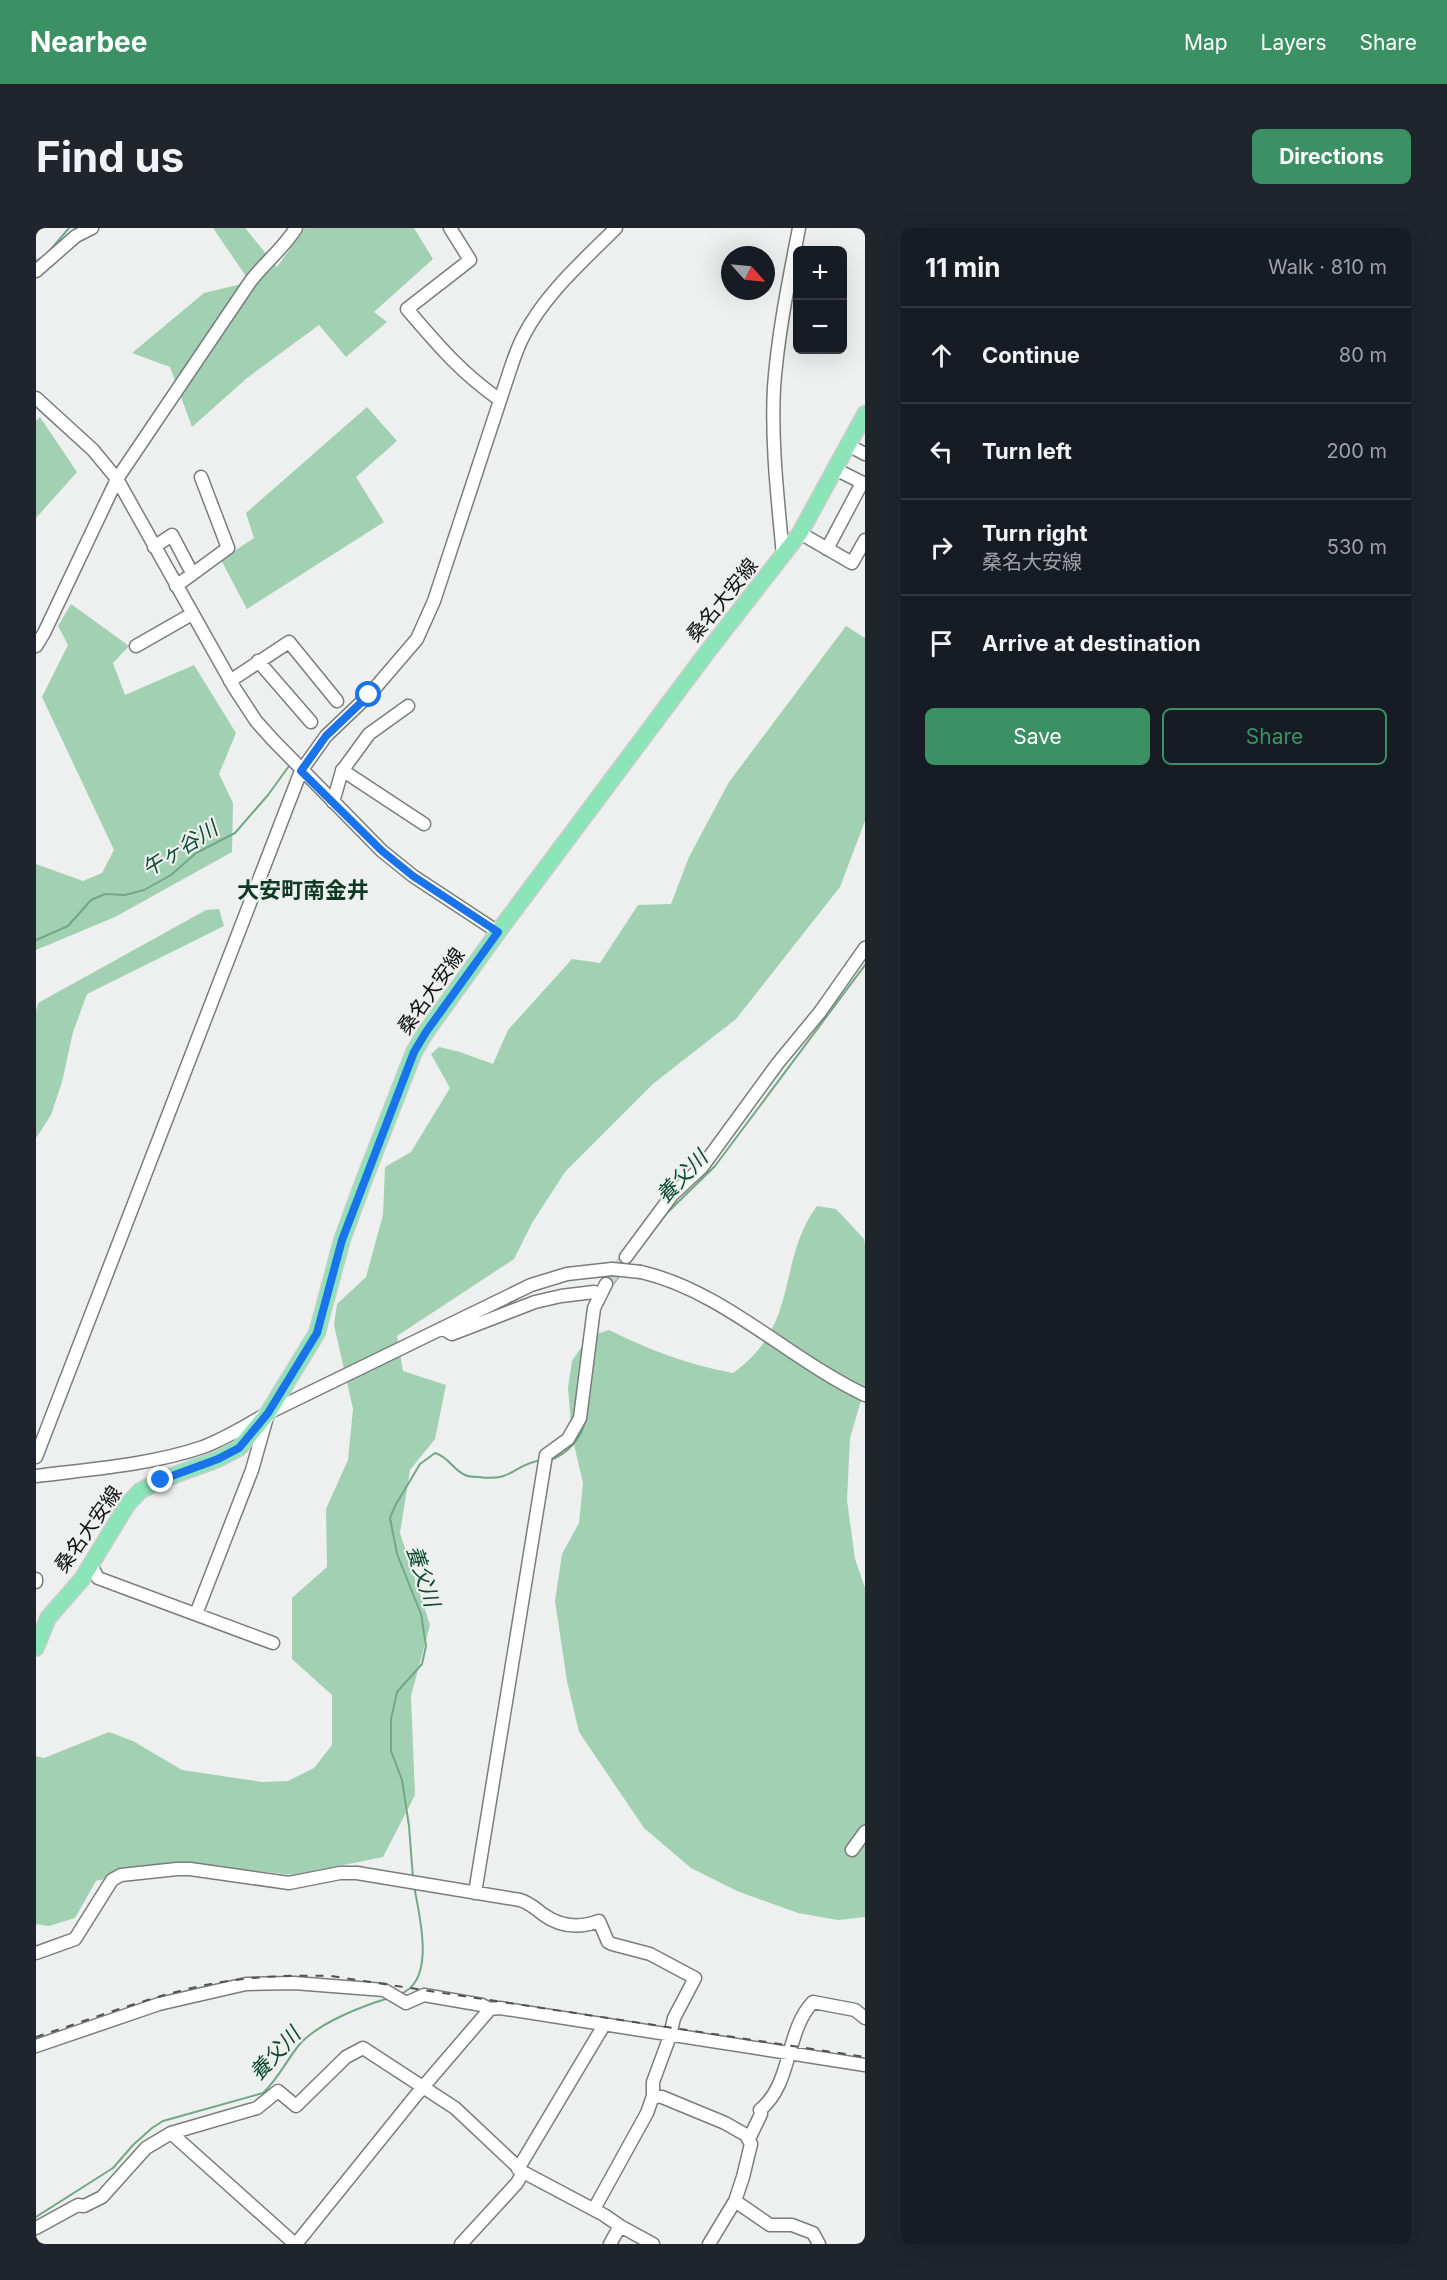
<!DOCTYPE html>
<html lang="en">
<head>
<meta charset="utf-8">
<style>
  body { margin:0; font-family:Inter,"Noto Sans JP",sans-serif; background:#20242c; color:#f1f3f6 }
  .controls { position:absolute; right:18px; top:18px; display:grid; overflow:hidden; border-radius:9px; box-shadow:0 6px 24px #0002 }
  .controls button { width:54px; height:54px; display:grid; place-items:center; padding:0; border:0; border-bottom:2px solid #363941; background:#171b24; color:#f1f3f6; font:30px sans-serif }
  .compass { position:absolute; left:685px; top:18px; width:54px; height:54px; border-radius:50%; background:#171b24; box-shadow:0 6px 24px #0002; rotate:117deg }
  .stop { position:absolute; width:18px; height:18px; margin:-14px; border:4px solid #1a73e8; border-radius:50%; background:#fff }
  .stop.end { background:#1a73e8; border-color:#fff; box-shadow:0 2px 6px #0008 }
  .list { margin:0; padding:0; list-style:none }
  h2 { display:flex; justify-content:space-between; align-items:center; height:78px; margin:0; padding:0 24px; font-size:26px }
  h2 small { font-size:20px; font-weight:400; color:#9ea1a6 }
  .list li { display:grid; grid-template-columns:39px 1fr auto; gap:18px; align-items:center; box-sizing:border-box; height:96px; padding:0 24px; border-top:2px solid #363941 }
  .list b { display:block; font-size:22px; white-space:nowrap }
  .list p { margin:0; font-size:20px; white-space:nowrap; color:#9ea1a6 }
  .list em { font-size:20px; font-style:normal; color:#9ea1a6 }
  .actions { display:flex; gap:12px; padding:18px 24px }
  .actions a { flex:1; padding:14px 0; border:2px solid #3c9164; border-radius:9px; text-align:center; font-size:21px; color:#3c9164 }
  .actions .main { background:#3c9164; color:#fff }
  .icon { flex:none; width:33px; height:33px; fill:none; stroke:currentColor; stroke-width:2; stroke-linecap:round; stroke-linejoin:round }
  .map { position:relative; flex:none; width:829px; height:2016px; overflow:hidden; border-radius:9px }
  header { display:flex; align-items:center; gap:36px; box-sizing:border-box; height:84px; padding:0 30px; background:#3c9164; color:#fff }
  header strong { font-size:28px }
  nav { display:flex; gap:33px; margin-inline-start:auto; font-size:21px }
  .intro { display:flex; align-items:center; justify-content:space-between; box-sizing:border-box; height:144px; padding:0 36px }
  h1 { margin:0; font-size:42px }
  .button { padding:15px 27px; border-radius:9px; background:#3c9164; color:#fff; font-size:21px; font-weight:700 }
  main { display:flex; gap:36px; padding:0 36px }
  aside { flex:1; background:#171b24; border-radius:9px; box-shadow:0 6px 24px #0002 }
  .map>svg:first-child { display:block }
</style>
</head>
<body>
<header>
<strong>Nearbee</strong>
<nav><a>Map</a><a>Layers</a><a>Share</a></nav>
</header>
<div class="intro"><h1>Find us</h1><a class="button">Directions</a></div>
<main>
<div class="map">
<svg width="829" height="2016" viewBox="0 0 829 2016">
  <rect width="100%" height="100%" fill="#edf0ee"/>
  <path fill="#a2d0b3" d="M177 0H209L241 39 269 0H378L397 31 338 84 351 94 310 129 283 97 211 150 156 199 134 139 96 125 168 65 214 54Z
    M331 179 361 213 320 249 348 294 211 381 185 332 218 310 210 285Z
    M4 189 41 244 0 290V193Z
    M35 376 93 418 77 435 89 467 158 437 200 505 183 546 197 575 196 624 79 689 0 722V636L47 653 66 645 78 622 6 469 32 417 22 398Z
    M810 398 829 410V593L804 659 700 791 618 855 529 944 496 995 478 1031 361 1108 367 1143 410 1157 399 1211 374 1242 364 1305 394 1397 375 1468 379 1567 347 1629 258 1647 136 1634 60 1653 39 1690 13 1698 0 1696V1528L8 1530 73 1504 97 1513 146 1542 226 1554 252 1553 278 1540 296 1517V1467L256 1431V1370L291 1339 290 1281 312 1232 317 1181 298 1097 301 1076 330 1049 347 987 349 939 375 924 414 860 395 826 403 819 424 824 457 836 472 802 536 731 564 735 602 677 635 676 653 629 693 554Z
    M183 681 188 698 51 766 37 804 26 854 15 887 0 910V784L2 775 170 682Z
    M781 978 800 981 828 1011 829 1016V1159L814 1210 811 1272 819 1331 829 1360V1689L802 1692 762 1685 701 1663 655 1640 608 1600 543 1504 531 1453 519 1373 526 1326 543 1295 547 1255 536 1208 532 1160 536 1133 552 1109 573 1102C616 1123 650 1136 697 1145 765 1097 740 1033 781 978Z"/>
  <g fill="none" stroke-linecap="round" stroke-linejoin="round">
    <path stroke="#71a887" stroke-width="2" d="M0 33 10 27 33 0
      M0 712 32 698 55 672 69 666 89 667 108 662 135 647 160 625 199 605 232 567 253 538
      M598 1028 631 985 679 938 829 737
      M575 1059 584 1047
      M514 1232C530 1227 546 1210 549 1193
      M377 1650 373 1598 366 1552 355 1523V1491L361 1464 386 1436 390 1418 385 1386 361 1326 354 1290 359 1278 384 1236 399 1225C413 1229 417 1242 429 1247 433 1249 439 1249 443 1249 478 1254 477 1236 506 1232
      M364 1766C401 1753 383 1686 378 1658
      M0 1989 77 1940 97 1917 116 1900 127 1893 227 1865C242 1851 250 1833 263 1817 282 1795 326 1778 353 1770"/>
    <path stroke="#cccfcd" stroke-width="12" stroke-dasharray="12 6" stroke-linecap="butt" d="M570 1056 590 1029"/>
    <g stroke="#7a7d7b" stroke-width="15">
      <path id="minor" d="M414 0 434 32 371 81C402 117 424 144 464 172
        M0 43 40 8 56 0
        M0 170 57 222 81 251 199 461 220 493 237 512 346 623 377 648 462 704
        M812 217 829 226
        M799 241 829 256
        M764 305 816 335 829 312
        M118 319 136 307 156 345
        M791 321 826 255
        M747 328C742 272 735 216 738 159 742 105 753 52 763 0
        M140 358 192 320 165 249
        M0 418 8 405 81 251 214 54C228 35 247 21 260 0
        M100 418 156 386
        M222 433 275 494
        M194 453 253 414 301 473
        M306 542 388 596
        M297 574 306 543 333 506 372 478
        M590 1029 636 967 666 939 742 835 784 784 829 720
        M605 1044C687 1063 753 1131 829 1167
        M406 1100 416 1106 499 1074 525 1068 558 1064 564 1066
        M0 1229 265 543 290 508 333 467 381 411 398 373 474 142C478 130 482 118 488 107 510 65 547 33 580 0
        M0 1248C55 1241 114 1237 167 1219 191 1210 211 1197 232 1185L495 1057 531 1046 576 1041
        M55 1337 62 1350 237 1415
        M0 1351V1354
        M160 1386 216 1242 231 1189
        M816 1622 829 1604
        M439 1665 510 1227 532 1211 544 1190 558 1080 570 1056
        M0 1725 39 1711 76 1652 85 1647 141 1641H154L253 1655 304 1645H321L484 1672C494 1675 500 1681 508 1687 525 1699 544 1700 563 1693L572 1714 576 1716 614 1726 659 1750 638 1790 634 1808 617 1854V1868L611 1885 558 1981
        M0 1818 123 1776 210 1756 258 1755 348 1762 370 1775 388 1767 446 1777 454 1781
        M617 1868 626 1869 689 1895 710 1907 715 1916 707 1949 699 1973 673 2016
        M135 1905 259 2016
        M713 1911 725 1886 724 1882C757 1855 749 1803 777 1774L819 1782 829 1790
        M482 1941 568 1797
        M699 1973 734 1997H756L777 2005 783 2016
        M0 2000 42 1977 48 1978 66 1969 110 1920 135 1905 221 1880 242 1863 260 1878 310 1829 327 1820 419 1880 487 1944 568 1987 584 1998 617 2016
        M260 2016 381 1866 454 1781 464 1780 829 1837
        M425 2016 481 1955 487 1944
        M574 2016 584 1998"/>
    </g>
    <g stroke="#cacbca" stroke-width="18">
      <path id="major" d="M0 1420 12 1390 46 1351 91 1277 104 1263 125 1252 182 1231 203 1220 232 1185 281 1105 306 1012 328 952 378 824 390 804 462 704 672 423 764 305 829 186"/>
    </g>
    <use href="#minor" stroke="#fff" stroke-width="12"/>
    <use href="#major" stroke="#8be5b9" stroke-width="15"/>
    <path stroke="#515352" stroke-width="2" stroke-dasharray="8 8" stroke-linecap="butt" d="M0 1809C59 1790 119 1766 180 1755 218 1748 257 1747 295 1748L829 1829"/>
    <g stroke="#7a7d7b" stroke-width="15" stroke-linecap="butt">
      <path id="minor-bridge" d="M576 1041 605 1044"/>
    </g>
    <use href="#minor-bridge" stroke="#fff" stroke-width="12"/>
  </g>
  <g fill="none" stroke-linecap="round" stroke-linejoin="round">
    <path stroke="#1a73e8" stroke-width="8" d="M125 1252 182 1231 203 1220 232 1185 281 1105 306 1012 378 824 390 804 462 704 377 648 346 623 265 543 290 508 333 467"/>
  </g>
  <g text-anchor="middle" stroke-width="4.5" stroke-linejoin="round" paint-order="stroke">
    <g font-size="20" fill="#101110" stroke="#edf0ee">
      <text transform="translate(686 372) rotate(-51)" y="7">桑名大安線</text>
      <text transform="translate(395 763) rotate(-55)" y="7">桑名大安線</text>
      <text transform="translate(52 1301) rotate(-55)" y="7">桑名大安線</text>
    </g>
    <g font-size="21" font-style="italic" fill="#0b4a2c" stroke="#edf0ee">
      <text transform="translate(144 621) rotate(-32)" y="7">午ヶ谷川</text>
      <text transform="translate(646 949) rotate(-46)" y="7">養父川</text>
      <text transform="translate(387 1348) rotate(72)" y="7">養父川</text>
      <text transform="translate(239 1826) rotate(-47)" y="7">養父川</text>
    </g>
    <g font-size="22" font-weight="bold" fill="#103924" stroke="#edf0ee">
      <text x="267" y="670">大安町南金井</text>
    </g>
  </g>
</svg>
<div class="controls">
<button>+</button>
<button>−</button>
</div>
<svg class="compass" viewBox="-18 -18 36 36"><path d="M0-13l5 13h-10z" fill="#e53935"/><path d="M0 13l5-13h-10z" fill="#9ea1a6"/></svg>
<div class="stop" style="left:333px;top:467px"></div>
<div class="stop end" style="left:125px;top:1252px"></div>
</div>
<aside>
<h2>11 min<small>Walk · 810 m</small></h2>
<ul class="list">
<li><svg class="icon" aria-label="ahead" viewBox="0 0 24 24"><path d="M12 20V5M6 11l6-6 6 6"/></svg><div><b>Continue</b></div><em>80 m</em></li>
<li><svg class="icon" aria-label="left" viewBox="0 0 24 24"><path d="M17 20v-9H6M10 6l-5 5 5 5"/></svg><div><b>Turn left</b></div><em>200 m</em></li>
<li><svg class="icon" aria-label="right" viewBox="0 0 24 24"><path d="M7 20v-9h11M14 6l5 5-5 5"/></svg><div><b>Turn right</b><p>桑名大安線</p></div><em>530 m</em></li>
<li><svg class="icon" aria-label="arrive" viewBox="0 0 24 24"><path d="M6 21V4h12l-3 4 3 4H6"/></svg><div><b>Arrive at destination</b></div></li>
</ul>
<div class="actions"><a class="main">Save</a><a>Share</a></div>
</aside>
</main>
</body>
</html>
